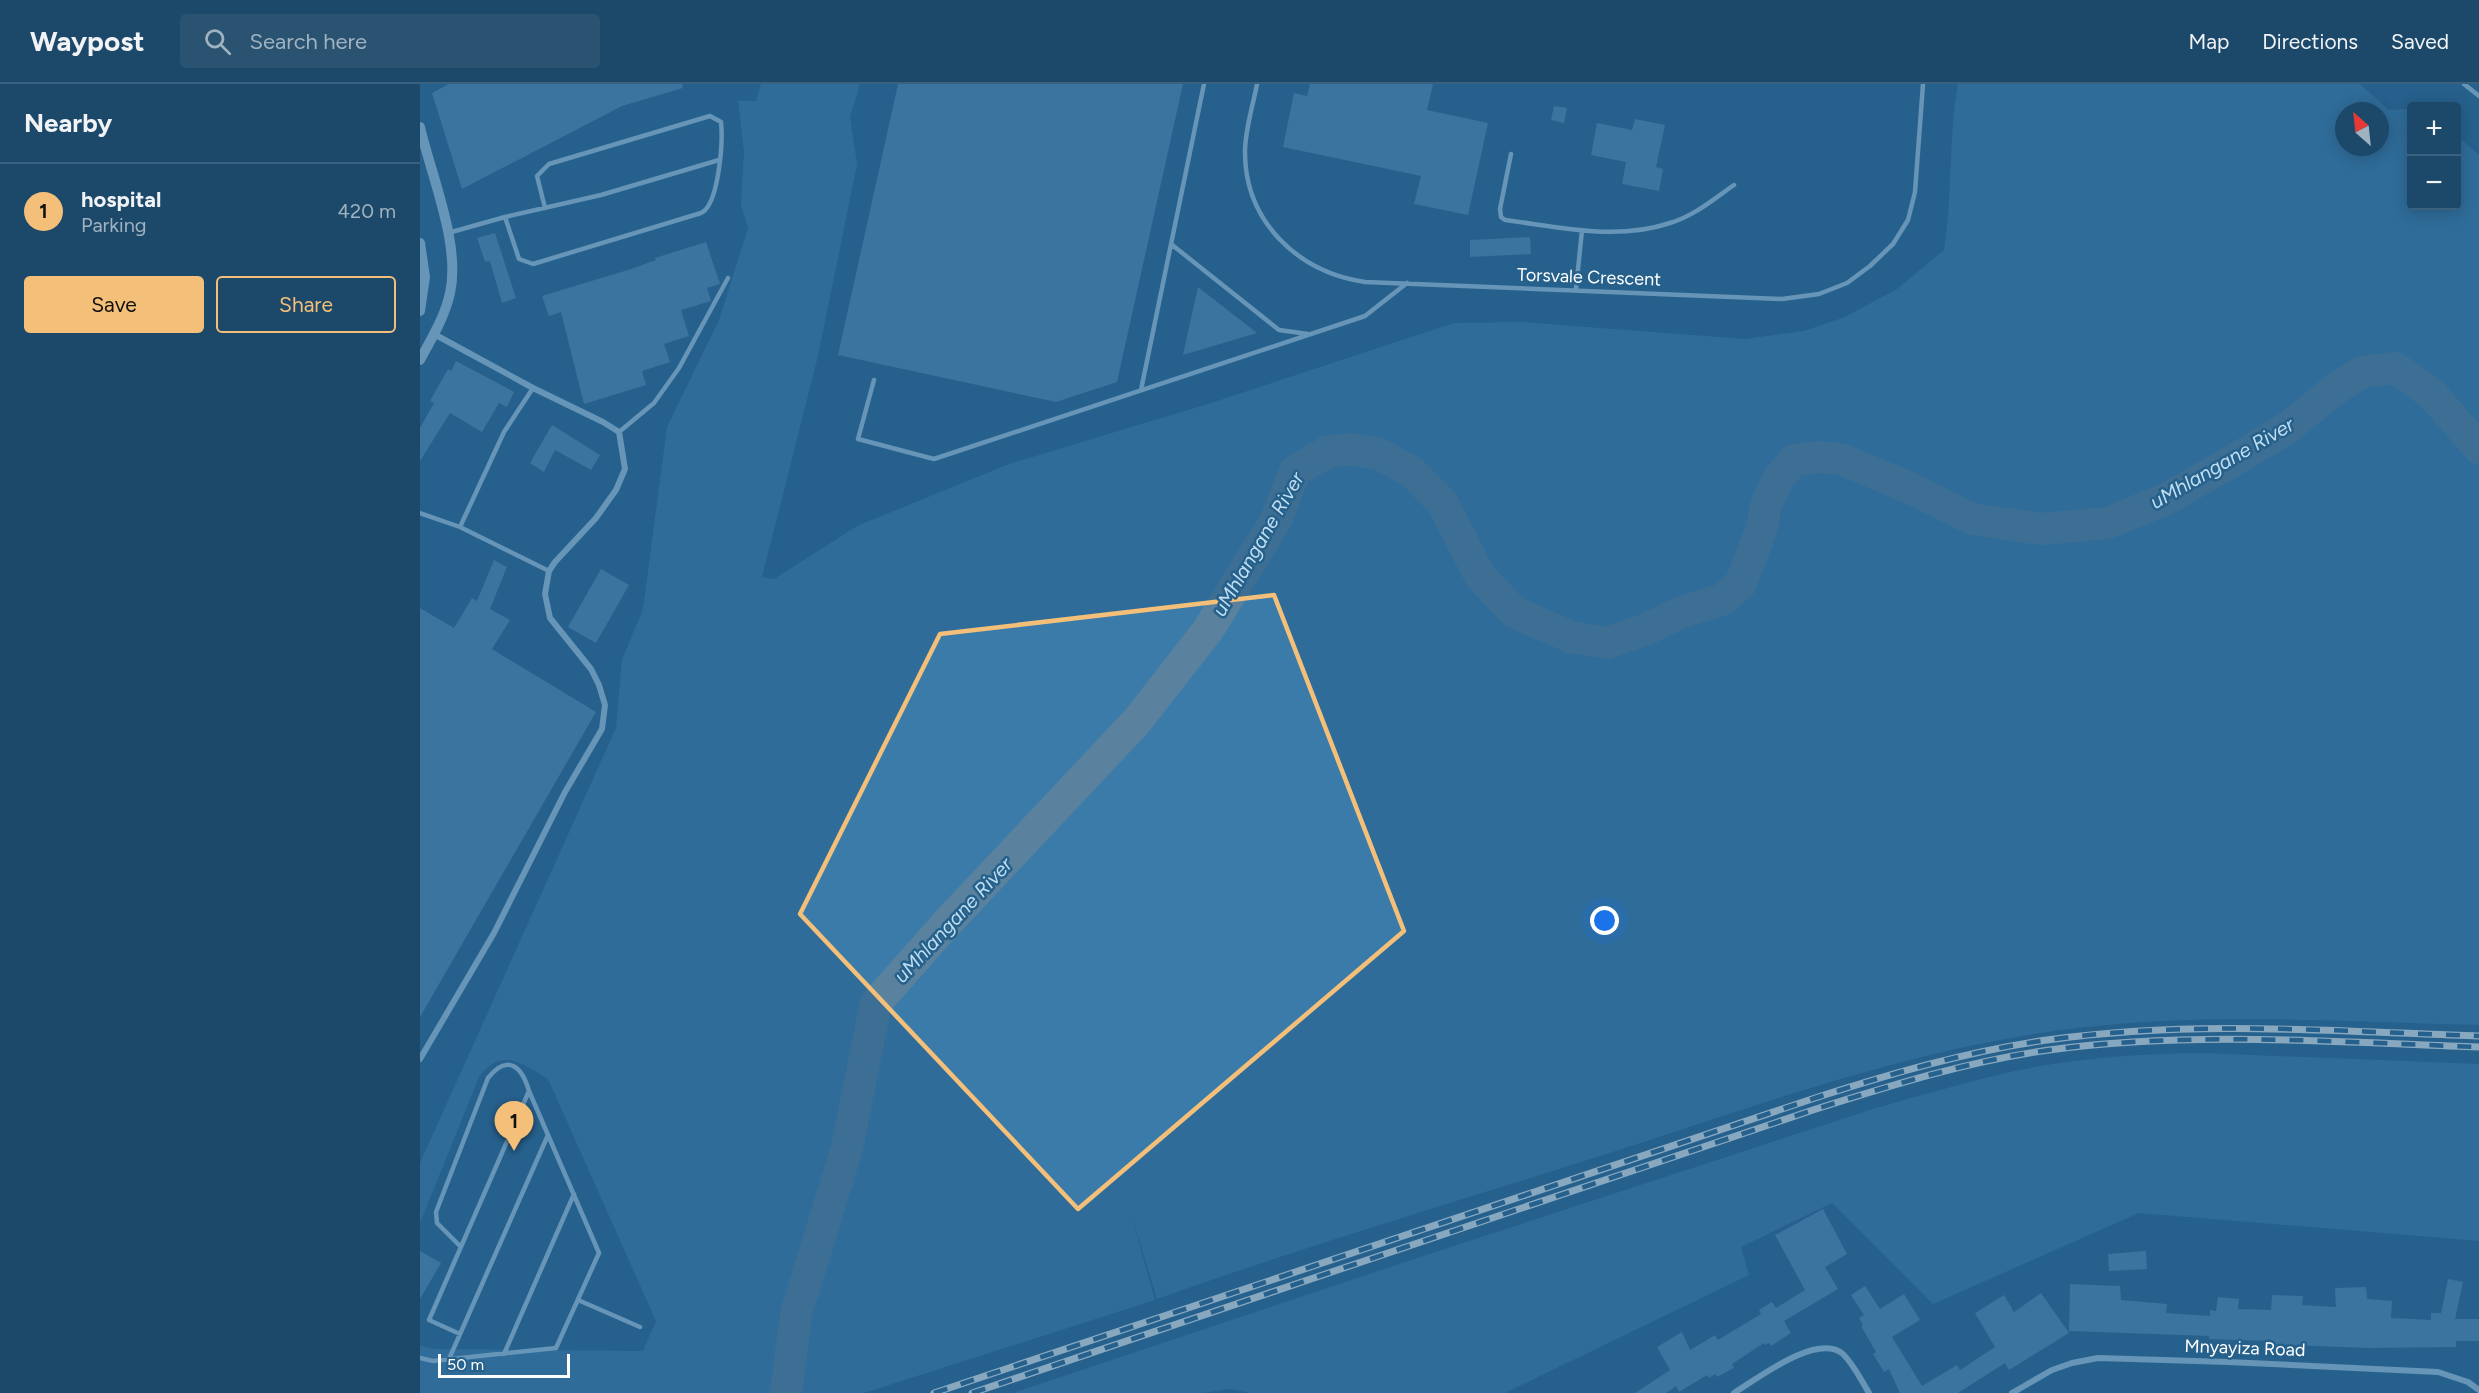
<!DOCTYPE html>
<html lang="en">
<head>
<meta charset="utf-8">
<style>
  body { margin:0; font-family:Figtree,sans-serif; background:#295371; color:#f1f3f6 }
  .controls { position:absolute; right:18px; top:18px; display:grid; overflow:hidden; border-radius:6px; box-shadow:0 3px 15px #0003 }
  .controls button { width:54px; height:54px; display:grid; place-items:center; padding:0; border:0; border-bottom:2px solid #3a617d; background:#1c4969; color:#f1f3f6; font:30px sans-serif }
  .compass { position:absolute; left:1915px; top:18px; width:54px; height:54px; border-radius:50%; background:#1c4969; box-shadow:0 3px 15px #0003; rotate:333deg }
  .scale { position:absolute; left:18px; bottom:15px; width:132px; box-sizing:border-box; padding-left:6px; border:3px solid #fff; border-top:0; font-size:16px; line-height:21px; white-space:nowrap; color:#fff; -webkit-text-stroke:4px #26618c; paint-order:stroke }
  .you { position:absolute; left:1185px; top:837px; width:21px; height:21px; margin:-15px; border:4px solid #fff; border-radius:50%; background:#1a73e8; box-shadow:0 0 0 9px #1a73e833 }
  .badge { display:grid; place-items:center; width:39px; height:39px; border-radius:50%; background:#f4bf79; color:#111; font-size:20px; font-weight:700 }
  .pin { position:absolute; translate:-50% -50px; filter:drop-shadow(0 2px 3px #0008) }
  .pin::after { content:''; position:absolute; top:32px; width:21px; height:18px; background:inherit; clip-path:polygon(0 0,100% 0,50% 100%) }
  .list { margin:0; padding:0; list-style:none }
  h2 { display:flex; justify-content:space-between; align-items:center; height:78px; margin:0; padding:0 24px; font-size:26px }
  h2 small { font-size:20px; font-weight:400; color:#a0b2c0 }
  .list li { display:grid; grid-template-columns:39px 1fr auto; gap:18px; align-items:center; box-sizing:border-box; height:96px; padding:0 24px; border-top:2px solid #3a617d }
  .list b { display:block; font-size:22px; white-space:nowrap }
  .list p { margin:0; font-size:20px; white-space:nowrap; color:#a0b2c0 }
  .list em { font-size:20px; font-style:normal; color:#a0b2c0 }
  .actions { display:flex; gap:12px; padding:18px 24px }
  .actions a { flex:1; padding:14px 0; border:2px solid #f4bf79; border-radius:6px; text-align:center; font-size:21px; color:#f4bf79 }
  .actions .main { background:#f4bf79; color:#111 }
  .icon { flex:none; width:33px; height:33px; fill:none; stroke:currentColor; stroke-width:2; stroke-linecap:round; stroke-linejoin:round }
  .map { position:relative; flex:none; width:2059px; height:1309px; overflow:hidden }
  header { display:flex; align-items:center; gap:36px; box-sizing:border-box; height:84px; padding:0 30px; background:#1c4969; border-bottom:2px solid #3a617d }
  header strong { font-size:28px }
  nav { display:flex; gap:33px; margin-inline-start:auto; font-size:21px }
  .search { width:420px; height:54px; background:#295371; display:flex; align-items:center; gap:15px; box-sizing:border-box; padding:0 21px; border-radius:6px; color:#a0b2c0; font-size:22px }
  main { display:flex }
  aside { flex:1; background:#1c4969 }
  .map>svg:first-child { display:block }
</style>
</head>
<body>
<header>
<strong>Waypost</strong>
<div class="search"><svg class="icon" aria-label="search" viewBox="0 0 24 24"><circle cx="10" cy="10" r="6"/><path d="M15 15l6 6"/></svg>Search here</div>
<nav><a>Map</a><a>Directions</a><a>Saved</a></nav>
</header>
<main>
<aside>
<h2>Nearby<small></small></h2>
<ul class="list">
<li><span class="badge">1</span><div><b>hospital</b><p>Parking</p></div><em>420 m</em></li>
</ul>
<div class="actions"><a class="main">Save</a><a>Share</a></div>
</aside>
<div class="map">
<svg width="2059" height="1309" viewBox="0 0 2059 1309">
  <rect width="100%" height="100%" fill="#26618c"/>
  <path fill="#3a7ba9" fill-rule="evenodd" d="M341 0H440L430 33 437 80 398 272 342 493 354 495 437 442 589 380 791 319 1034 239 1102 238 1325 255 1384 247 1425 233 1477 205 1524 166C1533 111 1528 55 1538 0H1940L1969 26 1991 25 1992 122H2036L2037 52 2059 71V941C1909 937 1757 926 1608 951 1461 975 1321 1027 1180 1072 1032 1119 883 1163 737 1215L710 1126 735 1216 444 1309H0V1261L13 1265 223 1267 236 1237 128 995C102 980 82 962 59 993L0 1139V1079L196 644 202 576 223 525 247 343 299 236 328 144 321 121 324 68 318 17H336ZM1924 27H1960V63H1924Z
    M1781 969 2059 980V1157L1719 1129 1513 1220 1412 1119 1321 1163 1329 1191 1085 1309H830L810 1305 783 1309H593L985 1178 1453 1025C1502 1011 1550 997 1599 986 1659 974 1720 970 1781 969Z"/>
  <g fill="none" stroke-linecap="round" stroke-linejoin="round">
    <path stroke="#5a829e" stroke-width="32" d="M366 1309 376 1230 427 1064 456 919 526 840 717 637 788 546 856 436 875 387 907 368 931 365 959 370 992 388 1022 418 1060 492 1094 528 1151 553 1187 559 1227 545 1262 528 1301 516 1320 501 1342 444 1346 421 1358 395 1374 376 1402 373 1423 376 1488 403 1552 435 1621 445 1688 439 1746 415 1811 378 1869 343 1914 306 1942 288 1975 284 2011 309 2059 364"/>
  </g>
  <path fill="#528cb5" d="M29 0H262L263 4 202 22 42 105 12 9Z
    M478 0H763L697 298 636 318 418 271Z
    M890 0H1013L1007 26 1068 39 1048 131 994 120 1001 92 863 63 874 9 887 12Z
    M1134 22 1147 24 1144 39 1131 36Z
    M1215 35 1245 41 1236 83 1243 85 1239 107 1202 100 1206 78 1171 71 1177 39 1212 46Z
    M75 149 96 214 82 219 70 177 65 178 57 154Z
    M1110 153 1111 170 1050 173V156Z
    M286 158 300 200 287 204 291 217 261 226 269 252 244 260 250 278 222 287 226 301 164 320 141 228 129 232 122 212 211 185 236 176 235 174Z
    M778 203 837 249 763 271Z
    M36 277 94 308 87 323 79 319 62 348 30 329 0 377V344L14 319 10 317 28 285 31 287Z
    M132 341 180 371 171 386 135 366 124 388 110 379Z
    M74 476 87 483 70 525 90 536 72 565 176 628 0 933V524L34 544 52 514 57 517Z
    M181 485 209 501 176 559 148 543Z
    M1403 1125 1427 1170 1405 1183 1418 1205 1364 1237 1371 1249 1351 1262 1349 1259 1345 1261 1344 1259 1312 1280 1314 1284 1297 1293 1295 1290 1289 1294 1287 1291 1259 1308 1256 1302 1246 1309H1215L1250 1286 1237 1263 1262 1248 1270 1266 1295 1251 1298 1256 1341 1230 1339 1226 1352 1218 1356 1224 1385 1206 1355 1151Z
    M0 1167 21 1179 0 1215Z
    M1726 1167 1727 1185 1689 1187 1688 1170Z
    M2028 1195 2043 1198 2035 1235H2059V1257H2036V1263L1948 1264 1849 1260V1257L1789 1255V1252L1649 1247 1650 1200 1700 1202 1701 1216 1747 1220 1746 1229 1790 1232V1226L1796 1227 1798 1213 1819 1215 1818 1225 1851 1226 1852 1211 1883 1212 1882 1221 1916 1223 1915 1204 1946 1203 1947 1215 1972 1217 1971 1234 2011 1236V1229H2021Z
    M1445 1202 1460 1225 1484 1210 1500 1236 1472 1253 1502 1302 1537 1281 1540 1286 1575 1263 1555 1229 1584 1211 1594 1228 1621 1209 1649 1249 1589 1286 1585 1279 1538 1309H1480L1469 1285 1464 1288 1453 1270 1456 1268 1441 1242 1443 1241 1439 1234 1444 1231 1431 1211Z"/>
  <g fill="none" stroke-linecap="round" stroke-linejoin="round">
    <path stroke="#b4d4ea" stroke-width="4.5" d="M837 0C833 22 825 45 825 68 825 138 878 188 945 198L1362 215 1399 210 1427 199 1450 182 1473 160 1488 136 1495 108 1503 0
      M2044 0 2059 12
      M1091 70 1080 125 1081 133 1085 136C1140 143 1196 157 1250 139 1274 132 1294 115 1314 101
      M85 133 99 175 113 180 281 129C299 121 303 57 301 38L290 32 129 80 117 92 125 124
      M28 149 85 133 181 111 299 76
      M751 160 859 246 888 250
      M1156 205 1162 146
      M454 296 438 355 514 375 945 232 987 199
      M721 306 784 0
      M199 348 234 319 259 284 308 194
      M0 429 40 443 129 487
      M40 443 84 348 113 304
      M158 1216 220 1243
      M40 1250 9 1236 109 1007
      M84 1270 154 1110
      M0 1274 13 1277 136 1264 179 1169 109 1007C102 983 88 969 68 994L16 1128 17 1139 41 1163
      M29 1275 128 1051"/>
    <path stroke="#b4d4ea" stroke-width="6" d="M0 975 74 849 145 708 182 645 185 621 179 601 171 585 130 534 125 510 129 487 135 478 176 434 196 406 205 385 199 348 183 338 113 304 14 250
      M1314 1309C1337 1295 1397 1248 1423 1270 1434 1281 1441 1296 1449 1309
      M1592 1309 1632 1286 1652 1279 1678 1274 1808 1278 2018 1288 2048 1298 2059 1306"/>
    <path stroke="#b4d4ea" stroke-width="10" d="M0 43C11 91 41 161 30 209 25 233 11 255 0 276
      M0 159 5 193 0 227"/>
    <g stroke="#fff" stroke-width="7">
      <path id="rail" d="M514 1309 1398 1013C1473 989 1549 967 1627 956 1770 936 1915 947 2059 952
        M552 1309 1396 1025C1472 1001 1549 977 1629 966 1771 947 1916 958 2059 963"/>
    </g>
    <use href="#rail" stroke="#26618c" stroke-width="4.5" stroke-dasharray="14" stroke-linecap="butt"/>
  </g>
  <path d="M0 0H2059V1309H0ZM854 511 984 847 658 1125 380 830 520 550Z" fill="#26618c" fill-opacity=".55" fill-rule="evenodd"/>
  <path fill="none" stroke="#f4bf79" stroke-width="4.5" stroke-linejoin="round" d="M854 511 984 847 658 1125 380 830 520 550Z"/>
  <g text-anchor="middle" stroke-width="5" stroke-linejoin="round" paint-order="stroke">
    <g font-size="18" fill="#fff" stroke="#26618c">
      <text transform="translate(1169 193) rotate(2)" y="6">Torsvale Crescent</text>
      <text transform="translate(1825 1264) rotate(2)" y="6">Mnyayiza Road</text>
    </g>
    <g font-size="20" font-style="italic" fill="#c0def1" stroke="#26618c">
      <text transform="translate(1802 379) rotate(-30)" y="7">uMhlangane River</text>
      <text transform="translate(838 460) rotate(-60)" y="7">uMhlangane River</text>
      <text transform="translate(533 836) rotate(-47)" y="7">uMhlangane River</text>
    </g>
  </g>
</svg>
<div class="controls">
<button>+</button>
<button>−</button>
</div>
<svg class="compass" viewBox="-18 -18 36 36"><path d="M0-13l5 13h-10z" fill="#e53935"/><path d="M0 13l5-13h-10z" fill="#a0b2c0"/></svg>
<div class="scale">50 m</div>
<div class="you"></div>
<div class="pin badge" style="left:94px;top:1067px">1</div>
</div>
</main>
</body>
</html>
